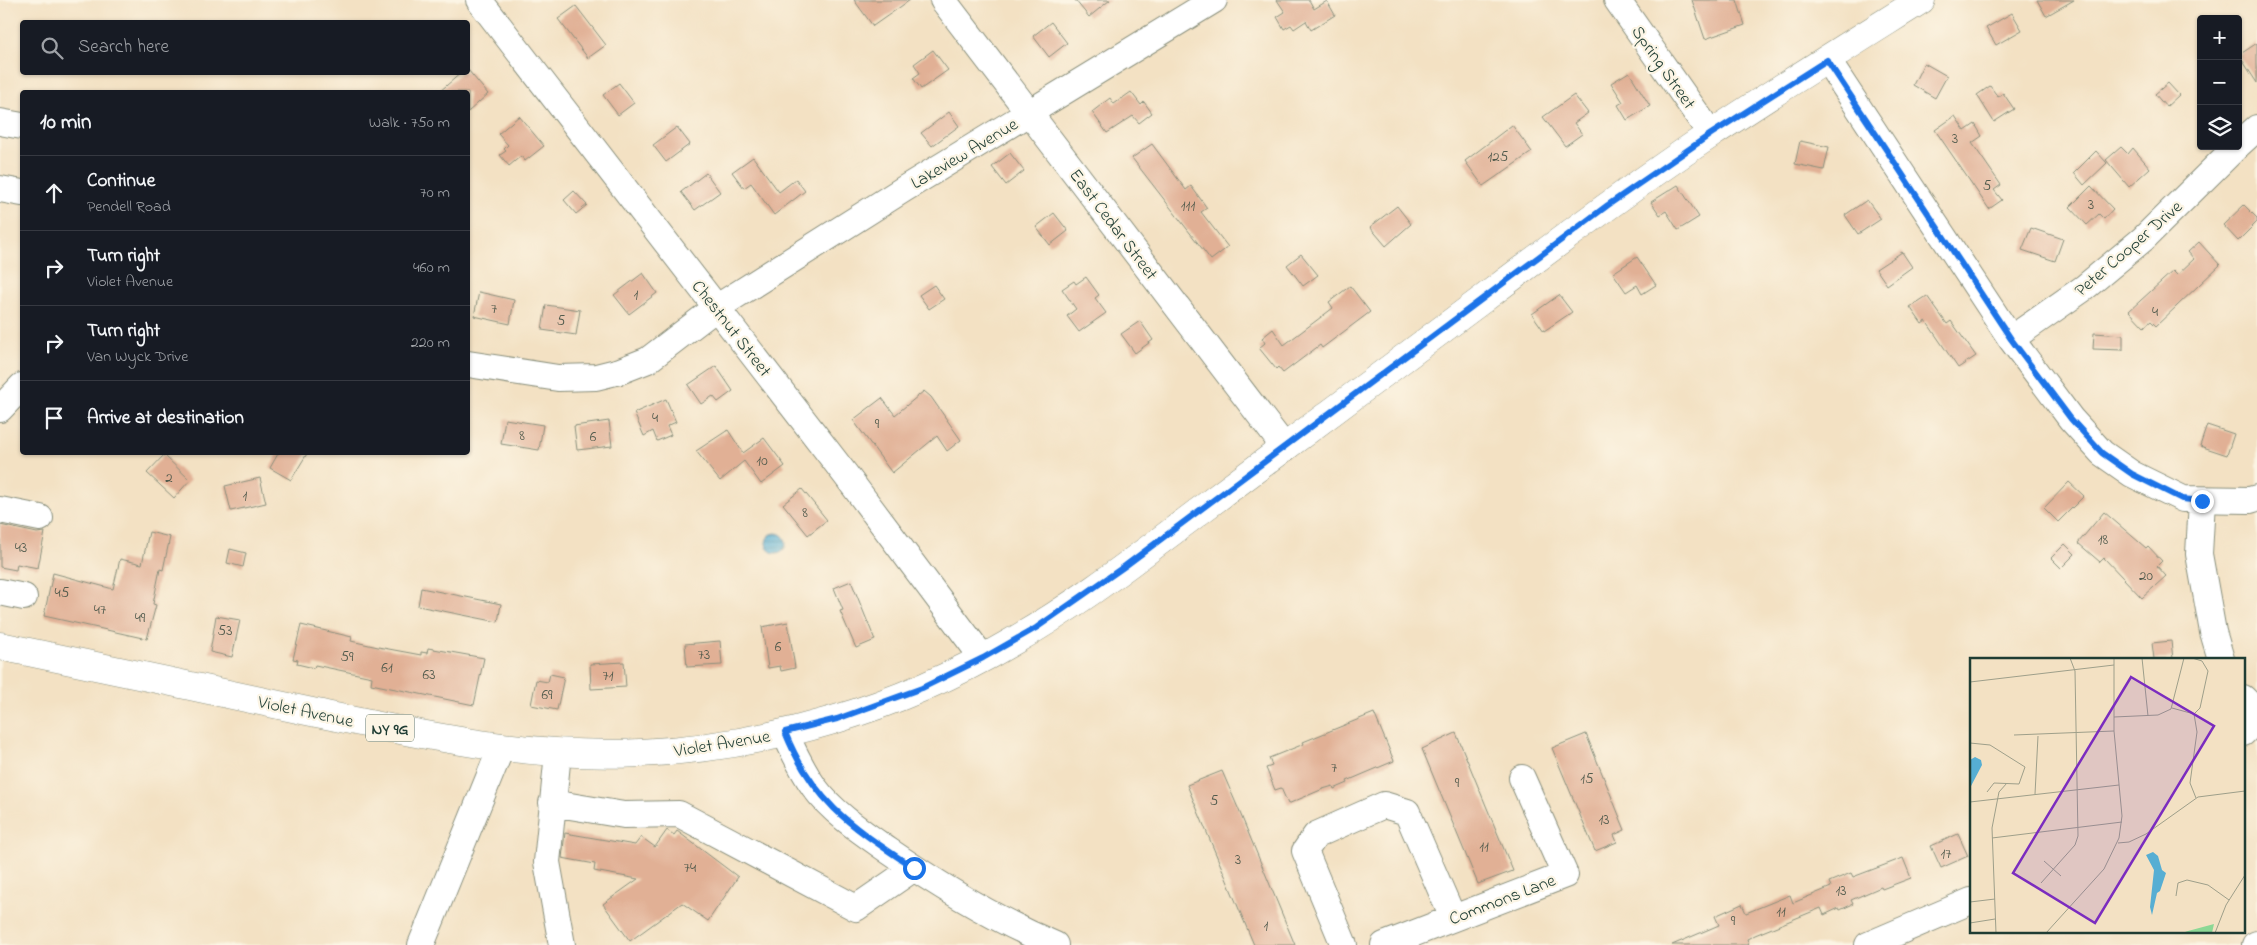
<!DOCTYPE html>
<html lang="en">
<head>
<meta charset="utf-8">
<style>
  body { margin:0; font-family:"Indie Flower",sans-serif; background:#242831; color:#f1f3f6 }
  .controls { position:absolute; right:15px; top:15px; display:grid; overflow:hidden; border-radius:5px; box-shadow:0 1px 4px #0004 }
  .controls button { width:45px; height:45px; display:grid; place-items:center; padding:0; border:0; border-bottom:1px solid #363941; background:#171b24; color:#f1f3f6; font:25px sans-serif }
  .stop { position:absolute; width:15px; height:15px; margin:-11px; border:4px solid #1a73e8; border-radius:50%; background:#fff }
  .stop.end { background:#1a73e8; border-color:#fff; box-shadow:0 1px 5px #0008 }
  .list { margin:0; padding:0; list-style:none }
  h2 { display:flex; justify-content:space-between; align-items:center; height:65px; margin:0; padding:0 20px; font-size:21px }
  h2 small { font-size:16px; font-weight:400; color:#9ea1a6 }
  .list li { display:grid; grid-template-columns:32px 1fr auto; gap:15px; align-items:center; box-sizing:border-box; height:75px; padding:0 20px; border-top:1px solid #363941 }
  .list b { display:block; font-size:19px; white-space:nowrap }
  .list p { margin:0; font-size:16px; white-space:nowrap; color:#9ea1a6 }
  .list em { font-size:16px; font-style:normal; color:#9ea1a6 }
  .icon { flex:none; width:28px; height:28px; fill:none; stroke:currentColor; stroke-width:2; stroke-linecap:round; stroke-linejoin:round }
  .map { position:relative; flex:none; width:2257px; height:945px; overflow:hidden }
  .search { position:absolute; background:#171b24; box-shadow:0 1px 4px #0004; left:20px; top:20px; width:450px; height:55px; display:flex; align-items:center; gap:12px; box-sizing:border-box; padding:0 18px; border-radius:5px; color:#9ea1a6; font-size:19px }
  .panel { position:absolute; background:#171b24; box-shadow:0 1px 4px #0004; left:20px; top:90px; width:450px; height:365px; border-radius:5px }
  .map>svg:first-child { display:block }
</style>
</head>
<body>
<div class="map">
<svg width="2257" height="945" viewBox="0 0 2257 945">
  <defs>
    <pattern id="water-rules" width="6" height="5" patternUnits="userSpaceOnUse" patternTransform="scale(1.25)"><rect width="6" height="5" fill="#56aed3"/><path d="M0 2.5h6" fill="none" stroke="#478fac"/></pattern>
  </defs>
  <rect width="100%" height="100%" fill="#fcf5e5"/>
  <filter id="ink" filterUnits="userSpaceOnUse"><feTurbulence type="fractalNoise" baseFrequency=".02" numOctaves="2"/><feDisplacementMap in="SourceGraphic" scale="10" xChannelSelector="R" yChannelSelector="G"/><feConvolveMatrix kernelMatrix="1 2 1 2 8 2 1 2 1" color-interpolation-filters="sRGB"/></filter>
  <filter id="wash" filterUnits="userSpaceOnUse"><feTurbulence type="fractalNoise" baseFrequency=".0096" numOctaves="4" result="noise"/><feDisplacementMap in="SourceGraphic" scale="20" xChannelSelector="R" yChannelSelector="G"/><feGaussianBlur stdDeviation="1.12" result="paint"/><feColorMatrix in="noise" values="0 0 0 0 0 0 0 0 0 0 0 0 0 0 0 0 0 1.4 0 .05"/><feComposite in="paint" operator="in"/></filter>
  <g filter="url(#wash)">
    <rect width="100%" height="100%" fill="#f3e1c3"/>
    <path fill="url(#water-rules)" stroke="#3a7684" d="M766 543a10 10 0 1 1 20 0a10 10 0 1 1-20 0Z"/>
    <g id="blocks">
      <path fill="#e1b095" d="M854 0H910L873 26Z
        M1075 0H1110L1089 17Z
        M1277 0H1309L1314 9 1327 1 1335 15 1311 30 1306 21 1294 29 1291 25 1284 29 1277 17 1285 12Z
        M1692 0H1737L1745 25 1705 39Z
        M2037 0H2074L2046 16Z
        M576 6 606 45 588 58 558 19Z
        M2012 13 2022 30 1996 45 1986 28Z
        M1051 22 1067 43 1049 57 1033 36Z
        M2257 43V83L2239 55Z
        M933 50 948 70 921 89 913 78 920 73 914 64Z
        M1924 63 1947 76 1935 98 1913 85Z
        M468 70 488 94 468 112V92H439L462 72H468Z
        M1629 72 1650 106 1627 120 1618 105 1623 102 1611 83Z
        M619 83 634 103 618 115 603 95Z
        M2168 83 2179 95 2166 107 2155 94Z
        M1990 86 1998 97 2003 93 2014 109 1994 122 1977 95Z
        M1131 92 1141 105 1144 102 1152 113 1139 123 1133 116 1107 133 1092 112 1110 98 1114 104Z
        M1574 95 1588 113 1574 123 1582 134 1565 146 1543 117Z
        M949 112 959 126 932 146 921 133Z
        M519 116 544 146 525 161 521 156 509 166 500 155 506 151 504 149 508 145 498 134Z
        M1955 116 1965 131 1975 124 1982 136 1972 143 2001 185 1994 190 2002 200 1989 209 1935 130Z
        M1512 125 1532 152 1483 186 1465 161Z
        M677 127 690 144 666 162 653 145Z
        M1800 141 1829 147 1824 170 1795 164Z
        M1152 144 1186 190 1191 186 1207 208 1201 212 1228 247 1211 260 1132 158Z
        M2121 147 2128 154 2133 148 2150 168 2129 187 2106 160Z
        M2096 151 2107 163 2084 185 2074 173Z
        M1010 153 1024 171 1006 185 992 167Z
        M753 157 779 192 796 179 805 191 774 215 751 183 744 188 732 172Z
        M706 173 720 192 695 210 681 192Z
        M1678 185 1699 217 1678 230 1666 211 1660 215 1651 202Z
        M2091 186 2113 209 2104 219 2099 214 2087 225 2070 207Z
        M574 191 587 205 576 214 564 200Z
        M1867 200 1881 219 1858 234 1845 215Z
        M2244 205 2257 218V222L2238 241 2223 225Z
        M1397 206 1411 224 1386 246 1370 227Z
        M1054 213 1068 231 1050 245 1036 227Z
        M2031 228 2063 239 2055 261 2022 250Z
        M2199 242 2220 265 2156 326 2151 321 2144 327 2129 311 2173 271 2177 275 2194 259 2188 252Z
        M1902 252 1912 267 1887 285 1876 269Z
        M1301 254 1318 275 1303 286 1287 265Z
        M1637 257 1656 285 1642 294 1637 285 1626 292 1613 273Z
        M643 273 657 293 629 314 614 295Z
        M1086 277 1099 295 1095 298 1106 313 1079 332 1067 316 1076 309 1062 289 1074 281 1076 284Z
        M934 285 944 299 929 309 919 295Z
        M1350 286 1370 312 1322 348 1320 345 1283 373 1278 367 1276 369 1259 348 1265 343 1262 338 1273 329 1284 345 1333 308 1329 302Z
        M479 292 514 300 510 324 474 316Z
        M1559 295 1572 312 1544 331 1532 314Z
        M1927 296 1947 324 1951 321 1976 356 1958 368 1926 321 1922 324 1910 307Z
        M546 305 580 310 576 335 542 330Z
        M1140 321 1153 340 1135 353 1121 334Z
        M2094 333 2123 335V350L2093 349Z
        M716 366 733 391 718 402 713 396 701 404 688 385Z
        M924 391 931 397 961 440 947 451 937 436 892 473 853 420 882 398 895 415Z
        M666 399 676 422 667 426 671 435 657 441 653 431 644 436 634 413Z
        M505 419 543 425 539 450 501 444Z
        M609 421 612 446 577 450 574 426Z
        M2207 425 2234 434 2227 455 2200 446Z
        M728 430 743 453 764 438 785 466 761 484 744 461 720 481 696 451Z
        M279 452H308L291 480 270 468Z
        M164 455 190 480 174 498 147 473Z
        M260 478 266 503 231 511 225 486Z
        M2069 482 2084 496 2058 522 2044 508Z
        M802 489 827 520 808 535 783 504Z
        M2104 512 2146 548 2148 546 2162 561 2157 566 2166 576 2142 598 2104 558 2100 562 2078 543Z
        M0 525 37 533 45 532 38 568 17 564 16 570 0 567Z
        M149 532 170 537 163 570 160 569 153 604 156 605 147 639 44 616 53 573 113 589 120 559 142 564Z
        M2065 544 2075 554 2061 568 2051 558Z
        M230 549 246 553 243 567 227 563Z
        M851 581 875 640 856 648 840 611 843 610 834 588Z
        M421 588 501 604 498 622 418 606Z
        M216 616 240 620 232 657 210 652Z
        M788 622 795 668 781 671 780 666 768 668 762 627Z
        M301 625 352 637 351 641 378 647 421 655V652L427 653 428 648 484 658 474 705 371 684 372 677 315 665 314 668 297 664 298 660 293 659Z
        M720 641 722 665 687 667 685 644Z
        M2171 641 2173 659H2154L2152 643Z
        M624 662 626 687 591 689 590 664Z
        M550 674 564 677 557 710 531 705 536 680 548 682Z
        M1374 713 1394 761 1347 781 1348 783 1334 789 1333 786 1323 789 1288 804 1281 788 1275 790 1266 768 1272 766 1269 758 1304 744 1303 742Z
        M1456 733 1513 871 1478 884 1422 749Z
        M1586 734 1625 830 1614 835 1617 842 1595 851 1552 748Z
        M1222 771 1238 808 1295 945H1254L1187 785Z
        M667 830 674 835 677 831 738 877 708 921 682 903 630 941 603 904 638 879 594 871 595 864 562 858 565 833 635 845 641 837 655 847Z
        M1958 834 1968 856 1941 868 1931 846Z
        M1903 858 1911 878 1882 889 1881 887 1851 900 1853 904 1840 910 1839 908 1824 915 1821 908 1755 935 1747 939 1749 945H1672L1719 925 1715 916 1742 904 1746 913 1790 895 1793 903 1831 887 1829 882 1851 873 1853 877Z"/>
    </g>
  </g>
  <g filter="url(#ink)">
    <use href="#blocks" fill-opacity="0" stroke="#898f7c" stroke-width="1"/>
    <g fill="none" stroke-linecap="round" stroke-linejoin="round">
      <g stroke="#898f7c" stroke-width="28">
        <path id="minor" d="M479 0 845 474 983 658
          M943 0 1285 448
          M1617 0 1711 134
          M1827 60 2011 339 2071 419 2102 453 2132 474 2183 499 2250 500 2257 498
          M0 122 22 126
          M2238 145 2257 128
          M0 189 22 193
          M2011 339 2084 288 2143 239 2237 146
          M468 364 558 378 596 377 620 371 648 360 716 308 904 189 1214 0
          M0 409 22 386
          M2202 501 2199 554 2213 632 2221 659
          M0 510 40 518
          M0 592 24 597
          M2243 698 2257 712
          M785 733C793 751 802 770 814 787 833 813 862 832 889 851 941 887 996 920 1055 945
          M2243 733 2257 719
          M558 753 547 862 562 945
          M552 803 624 815 679 814 856 908 914 868
          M421 945 501 748
          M1344 945 1305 851 1316 835 1384 805 1407 812 1453 918
          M1384 945 1565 875 1522 778
          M1868 945 1971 901
          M2255 945 2257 944"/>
      </g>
      <g stroke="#898f7c" stroke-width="29">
        <path id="major" d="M0 646C102 667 205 689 307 711 417 734 527 759 640 753 769 747 898 709 1010 643 1079 604 1142 554 1205 507 1298 438 1390 368 1483 299 1558 242 1633 186 1711 134 1780 88 1851 44 1921 0"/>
      </g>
      <use href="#minor" stroke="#fff" stroke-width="26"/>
      <use href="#major" stroke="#fff" stroke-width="28"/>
    </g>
  </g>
  <g fill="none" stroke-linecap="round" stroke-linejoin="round" filter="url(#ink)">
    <path stroke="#1a73e8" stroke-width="6" d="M914 868C853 827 814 804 785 732L837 719 922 688 983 658 1036 628 1125 566 1608 205 1711 134 1827 60 2011 339 2071 419 2102 453 2132 474 2182 499 2202 501"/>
  </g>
  <g text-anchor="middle" stroke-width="4.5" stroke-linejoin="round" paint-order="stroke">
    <g font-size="15" fill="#505a4c">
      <text x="1955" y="143">3</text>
      <text x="1498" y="161">125</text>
      <text x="1987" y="190">5</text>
      <text x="2091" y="209">3</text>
      <text x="1188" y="210">111</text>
      <text x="636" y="299">1</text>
      <text x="494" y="313">7</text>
      <text x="2155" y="316">4</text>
      <text x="561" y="325">5</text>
      <text x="655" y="422">4</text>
      <text x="877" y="428">9</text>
      <text x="522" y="440">8</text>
      <text x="593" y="441">6</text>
      <text x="762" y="465">10</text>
      <text x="169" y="482">2</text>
      <text x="245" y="500">1</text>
      <text x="805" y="517">8</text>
      <text x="2103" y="544">18</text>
      <text x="21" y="552">43</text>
      <text x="2146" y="580">20</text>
      <text x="62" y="597">45</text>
      <text x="100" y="614">47</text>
      <text x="140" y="622">49</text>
      <text x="225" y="635">53</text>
      <text x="778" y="651">6</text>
      <text x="704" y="659">73</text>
      <text x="347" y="661">59</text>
      <text x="387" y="672">61</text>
      <text x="429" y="679">63</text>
      <text x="608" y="680">71</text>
      <text x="547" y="699">69</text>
      <text x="1334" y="772">7</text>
      <text x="1587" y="783">15</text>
      <text x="1457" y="787">9</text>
      <text x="1214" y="805">5</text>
      <text x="1604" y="824">13</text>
      <text x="1484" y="851">11</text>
      <text x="1946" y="858">17</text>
      <text x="1238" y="864">3</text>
      <text x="690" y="872">74</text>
      <text x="1841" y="895">13</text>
      <text x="1781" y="916">11</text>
      <text x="1733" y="925">9</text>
      <text x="1266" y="930">1</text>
    </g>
    <rect fill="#fcf5e5" stroke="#617469" stroke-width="1" x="366" y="714.5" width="48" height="27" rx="4"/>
    <g font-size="16" font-weight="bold" fill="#1f3d34">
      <text x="390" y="734">NY 9G</text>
    </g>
    <g font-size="18" fill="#1f3d34" stroke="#fcf5e5">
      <text transform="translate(1664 67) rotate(55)" y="6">Spring Street</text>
      <text transform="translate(964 153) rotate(-31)" y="6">Lakeview Avenue</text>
      <text transform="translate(1114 224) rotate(53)" y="6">East Cedar Street</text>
      <text transform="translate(2128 248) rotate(-41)" y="6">Peter Cooper Drive</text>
      <text transform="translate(732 328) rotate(52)" y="6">Chestnut Street</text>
      <text transform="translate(306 711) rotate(12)" y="6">Violet Avenue</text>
      <text transform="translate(722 743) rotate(-9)" y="6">Violet Avenue</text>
      <text transform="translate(1502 899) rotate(-21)" y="6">Commons Lane</text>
    </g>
  </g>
  <g transform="translate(1970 658)">
    <rect width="275" height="275" fill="#f3e1c3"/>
    <path d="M244 266 242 275H212L218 273Z" fill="#8cd895"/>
    <path d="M5 99 11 102 12 107 0 130V102ZM183 194 188 198 192 212 196 215 190 233 187 235 182 257 180 249 184 212 176 197Z" fill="#56aed3"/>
    <path fill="none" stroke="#9e9f8a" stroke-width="1" d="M172 0 178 58M222 0 232 3 238 13 230 50 224 56M0 24 144 7M202 50 224 56M224 56 227 74 220 125 226 140M144 59 188 57 201 51 214 0M44 77 144 73M0 85 20 87 55 109 49 126 24 125 17 134M65 136 68 78M0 144 149 127M22 180 152 164M148 185 159 184 176 176 228 139 275 133M74 203 91 218M71 225 105 187 108 178 105 13 100 0M206 238 208 225 217 222 238 227 259 242M0 244 25 241M0 265 25 261M26 275 22 170 29 134 37 125M76 275 134 211 149 180 152 158 144 73V0M245 275 256 247 275 217"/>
    <path fill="#7b2cbf" fill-opacity="0.15" stroke="#7b2cbf" stroke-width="2.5" d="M161 19 244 68 125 265 43 215Z"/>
    <rect width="275" height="275" fill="none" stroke="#1f3d34" stroke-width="2.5"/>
  </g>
</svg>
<div class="controls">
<button>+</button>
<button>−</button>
<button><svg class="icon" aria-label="layers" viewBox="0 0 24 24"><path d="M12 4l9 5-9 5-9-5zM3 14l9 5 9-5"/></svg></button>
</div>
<div class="stop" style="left:914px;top:868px"></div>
<div class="stop end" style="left:2202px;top:501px"></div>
<div class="search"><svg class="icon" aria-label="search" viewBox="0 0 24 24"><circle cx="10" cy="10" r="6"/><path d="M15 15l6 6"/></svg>Search here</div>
<section class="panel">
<h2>10 min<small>Walk · 750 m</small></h2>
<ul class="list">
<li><svg class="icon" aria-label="ahead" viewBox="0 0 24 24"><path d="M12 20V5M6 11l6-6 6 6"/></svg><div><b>Continue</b><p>Pendell Road</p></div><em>70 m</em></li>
<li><svg class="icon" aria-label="right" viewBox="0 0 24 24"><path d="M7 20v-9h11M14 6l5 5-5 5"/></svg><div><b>Turn right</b><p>Violet Avenue</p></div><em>460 m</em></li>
<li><svg class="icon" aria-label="right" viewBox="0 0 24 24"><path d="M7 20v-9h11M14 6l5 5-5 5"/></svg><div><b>Turn right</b><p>Van Wyck Drive</p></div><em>220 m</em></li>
<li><svg class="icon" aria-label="arrive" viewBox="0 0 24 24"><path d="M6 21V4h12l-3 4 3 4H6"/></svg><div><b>Arrive at destination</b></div></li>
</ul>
</section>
</div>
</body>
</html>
